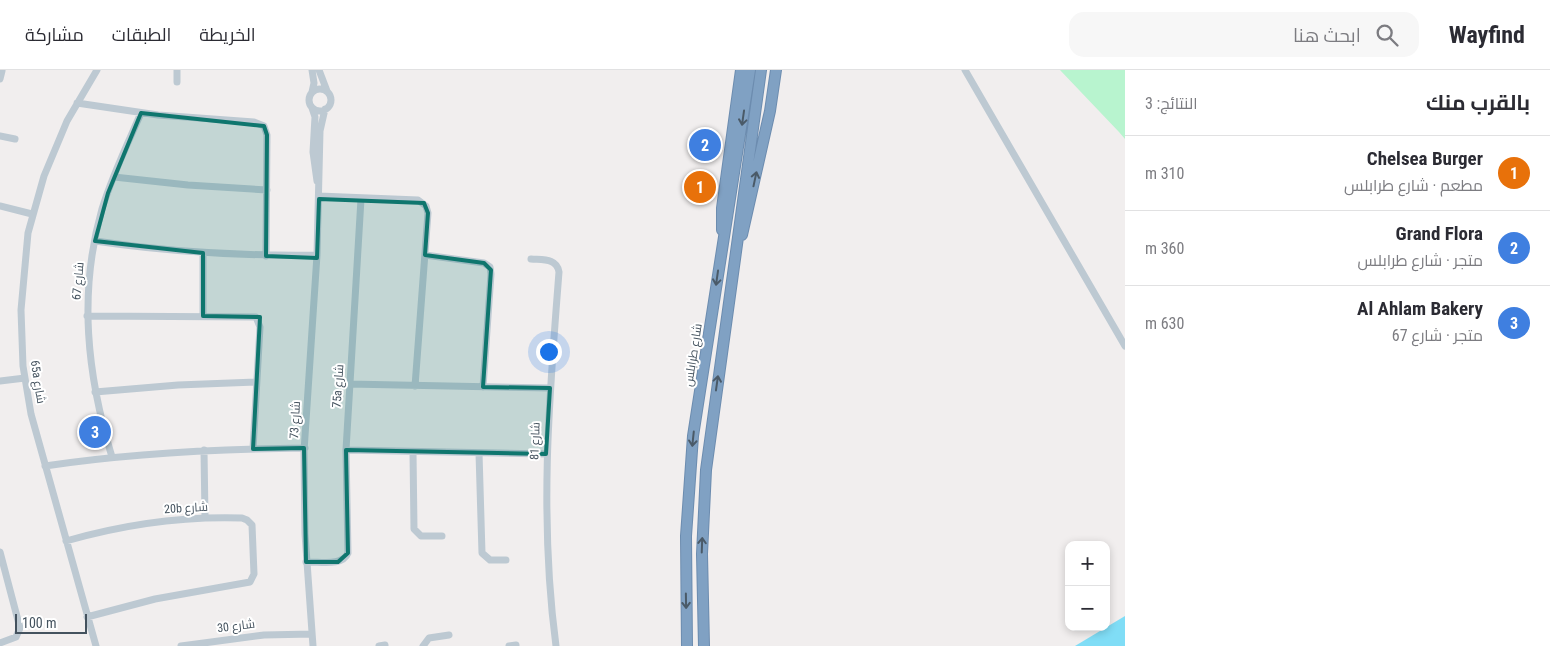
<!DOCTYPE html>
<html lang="ar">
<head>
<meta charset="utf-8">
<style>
  body { margin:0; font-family:"Roboto Condensed",Cairo,sans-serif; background:#f7f7f7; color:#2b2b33; direction:rtl }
  .controls { position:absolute; right:15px; bottom:15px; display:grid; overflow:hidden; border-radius:10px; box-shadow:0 2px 8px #0003 }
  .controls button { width:45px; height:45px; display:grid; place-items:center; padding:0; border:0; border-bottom:1px solid #e1e1e2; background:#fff; color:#2b2b33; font:25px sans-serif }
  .scale { position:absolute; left:15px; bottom:12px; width:72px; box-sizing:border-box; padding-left:5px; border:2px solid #44525e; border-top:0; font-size:14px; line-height:18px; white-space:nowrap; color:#44525e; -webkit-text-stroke:4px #fff; paint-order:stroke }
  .you { position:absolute; left:548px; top:281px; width:18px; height:18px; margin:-12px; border:4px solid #fff; border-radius:50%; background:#1a73e8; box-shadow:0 0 0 8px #1a73e833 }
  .badge { display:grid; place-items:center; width:32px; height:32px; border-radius:50%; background:#0f766e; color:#fff; font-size:16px; font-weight:700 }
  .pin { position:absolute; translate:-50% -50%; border:2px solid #fff; box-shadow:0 1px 5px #0006 }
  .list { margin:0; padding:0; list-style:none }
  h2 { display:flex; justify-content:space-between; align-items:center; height:65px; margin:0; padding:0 20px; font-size:21px }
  h2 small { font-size:16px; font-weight:400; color:#7c7c81 }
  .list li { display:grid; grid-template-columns:32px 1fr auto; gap:15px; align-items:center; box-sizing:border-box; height:75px; padding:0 20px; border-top:1px solid #e1e1e2 }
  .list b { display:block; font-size:19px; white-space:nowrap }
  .list p { margin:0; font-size:16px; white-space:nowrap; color:#7c7c81 }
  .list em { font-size:16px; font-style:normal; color:#7c7c81 }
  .icon { flex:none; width:28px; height:28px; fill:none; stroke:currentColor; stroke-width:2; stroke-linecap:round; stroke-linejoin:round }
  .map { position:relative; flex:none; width:1125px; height:576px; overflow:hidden; direction:ltr }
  header { display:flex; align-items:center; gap:30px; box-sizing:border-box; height:70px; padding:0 25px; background:#fff; border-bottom:1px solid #e1e1e2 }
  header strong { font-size:24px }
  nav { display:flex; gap:28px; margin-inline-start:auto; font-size:18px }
  .search { width:350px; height:45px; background:#f7f7f7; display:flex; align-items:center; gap:12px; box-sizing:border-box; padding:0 18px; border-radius:15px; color:#7c7c81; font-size:19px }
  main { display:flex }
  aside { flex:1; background:#fff }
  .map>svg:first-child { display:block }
</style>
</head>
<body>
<header>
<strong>Wayfind</strong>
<div class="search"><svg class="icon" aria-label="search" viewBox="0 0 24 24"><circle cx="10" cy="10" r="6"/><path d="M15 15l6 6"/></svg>ابحث هنا</div>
<nav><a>الخريطة</a><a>الطبقات</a><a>مشاركة</a></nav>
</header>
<main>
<aside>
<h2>بالقرب منك<small>النتائج: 3</small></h2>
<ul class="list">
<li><span class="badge" style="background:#e8710a">1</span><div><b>Chelsea Burger</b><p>مطعم · شارع طرابلس</p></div><em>310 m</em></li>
<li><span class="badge" style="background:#3f7fe0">2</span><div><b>Grand Flora</b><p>متجر · شارع طرابلس</p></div><em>360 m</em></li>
<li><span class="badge" style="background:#3f7fe0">3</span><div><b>Al Ahlam Bakery</b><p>متجر · شارع 67</p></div><em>630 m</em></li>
</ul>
</aside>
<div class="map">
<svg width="1125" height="576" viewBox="0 0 1125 576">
  <rect width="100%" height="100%" fill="#f1eeee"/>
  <path fill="#b8f4cf" d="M1060 0H1125V69L1119 62Z"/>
  <path fill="#80ddf6" d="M1125 546V576H1075Z"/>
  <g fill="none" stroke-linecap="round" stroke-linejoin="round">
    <g stroke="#6c8caf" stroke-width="12">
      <path id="highway" d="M722 160V138L741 0
        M742 165 770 41 776 0
        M687 576 686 466 693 366 750 0
        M704 576 702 484 706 400 761 0"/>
    </g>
    <path stroke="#bdc9d2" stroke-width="7" d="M319 0 327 21
      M965 0 1125 276
      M0 9 2 1
      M177 12V0
      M309 30a11 11 0 1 1 22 0a11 11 0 1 1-22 0Z
      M312 22 314 13 312 0
      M77 33 158 45 254 52 264 56 267 65 266 186
      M312 38 315 47 313 82 317 111
      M0 66 15 69
      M114 107 188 115 267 120
      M319 126 418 130 426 136 428 143 415 316
      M0 136 32 144
      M95 171C169 182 242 186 317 185
      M203 183V246
      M425 185 484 193 490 197 491 204 483 317
      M531 189C543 190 557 188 559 202 549 329 539 448 556 576
      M87 246 256 247 260 257 253 379
      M0 311 25 308
      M349 314 550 318
      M95 322 178 315 256 312
      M204 380 205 447
      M346 380 546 384
      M413 382 414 459 421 466H442
      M479 383 482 483 490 490H506
      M112 387C87 305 78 223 102 139 112 106 127 75 141 43
      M45 396C131 383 218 379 305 378
      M66 471C125 454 181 446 242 448L247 450 252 455 254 504 250 512 155 529 87 547
      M0 482 20 558 16 567 0 573
      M306 492C319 491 342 497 348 483L346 380 361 129
      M96 576 31 344 23 296 21 240 28 163 44 106 67 51 97 0
      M181 576 264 565 312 564
      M313 576 305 464 304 381 317 185 320 61 325 39
      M379 576 385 575
      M423 576 429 568 449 565
      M509 576 516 575"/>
    <use href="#highway" stroke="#80a1c3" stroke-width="10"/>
  </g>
  <defs><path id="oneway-shaft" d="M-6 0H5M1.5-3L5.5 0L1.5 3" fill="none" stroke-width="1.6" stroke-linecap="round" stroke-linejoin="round" transform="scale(1.25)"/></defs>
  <g stroke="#4a5a68">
    <use href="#oneway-shaft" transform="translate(743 48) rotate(98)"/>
    <use href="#oneway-shaft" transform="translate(755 109) rotate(-78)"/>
    <use href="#oneway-shaft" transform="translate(717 208) rotate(98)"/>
    <use href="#oneway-shaft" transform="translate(717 313) rotate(-82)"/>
    <use href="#oneway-shaft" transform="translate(693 369) rotate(96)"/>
    <use href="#oneway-shaft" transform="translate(702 475) rotate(-88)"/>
    <use href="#oneway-shaft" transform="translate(686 531) rotate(89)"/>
  </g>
  <path fill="#0f766e" fill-opacity="0.2" stroke="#0f766e" stroke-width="4" stroke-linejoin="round" d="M141 43 264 56 267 65 266 186 317 188 319 129 424 133 428 143 425 185 484 193 491 200 483 317 550 318 546 384 346 380 348 483 338 492H306L304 378 253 379 260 247 203 246V183L95 171 108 123Z"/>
  <g text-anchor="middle" stroke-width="4" stroke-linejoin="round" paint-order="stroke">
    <g font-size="12" fill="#44525e" stroke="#fff">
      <text transform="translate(78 211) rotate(-85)" y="4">شارع 67</text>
      <text transform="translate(693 285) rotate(-81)" y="4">شارع طرابلس</text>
      <text transform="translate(38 312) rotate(81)" y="4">65a شارع</text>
      <text transform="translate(338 316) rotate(-86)" y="4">75a شارع</text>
      <text transform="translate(295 350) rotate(-87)" y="4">شارع 73</text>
      <text transform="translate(535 371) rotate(-88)" y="4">شارع 81</text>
      <text transform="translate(186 438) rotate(-3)" y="4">20b شارع</text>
      <text transform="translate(236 556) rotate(-7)" y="4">شارع 30</text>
    </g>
  </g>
</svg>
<div class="controls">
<button>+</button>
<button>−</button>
</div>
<div class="scale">100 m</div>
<div class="you"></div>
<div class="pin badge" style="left:700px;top:117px;background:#e8710a">1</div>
<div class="pin badge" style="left:705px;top:75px;background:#3f7fe0">2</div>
<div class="pin badge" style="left:95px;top:362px;background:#3f7fe0">3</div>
</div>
</main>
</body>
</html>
